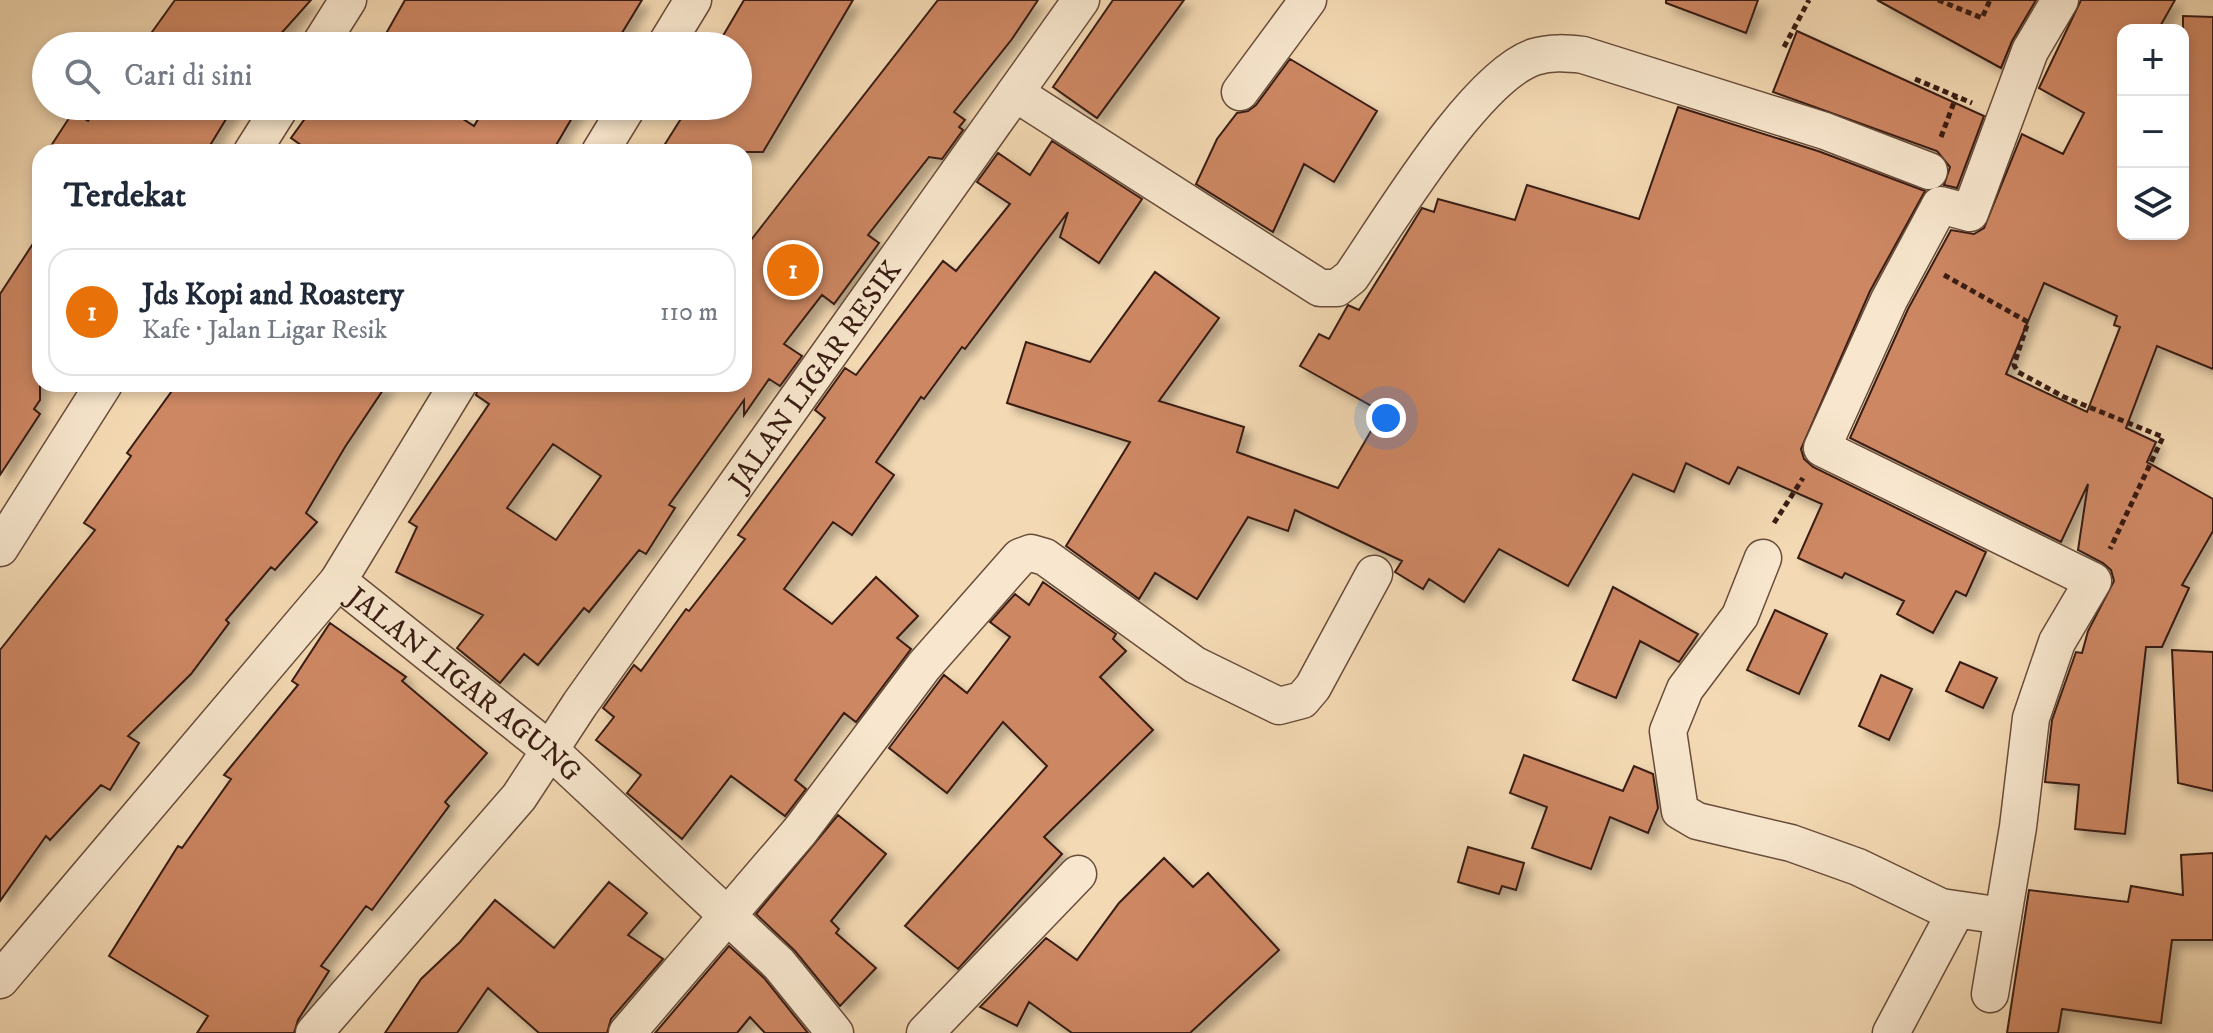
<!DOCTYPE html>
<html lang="id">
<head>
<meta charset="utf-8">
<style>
  body { margin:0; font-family:"IM FELL DW Pica",serif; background:#f6f6f7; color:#1f2937 }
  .controls { position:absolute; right:24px; top:24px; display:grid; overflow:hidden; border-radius:16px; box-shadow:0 4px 12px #0003 }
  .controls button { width:72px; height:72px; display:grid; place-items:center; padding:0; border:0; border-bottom:2px solid #e0e1e3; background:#fff; color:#1f2937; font:40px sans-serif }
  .you { position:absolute; left:1386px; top:418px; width:28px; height:28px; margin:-20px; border:6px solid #fff; border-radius:50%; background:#1a73e8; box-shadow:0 0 0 12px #1a73e833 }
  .badge { display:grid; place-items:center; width:52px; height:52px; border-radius:50%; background:#8f2418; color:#fff; font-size:26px; font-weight:700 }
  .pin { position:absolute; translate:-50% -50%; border:4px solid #fff; box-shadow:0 2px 8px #0006 }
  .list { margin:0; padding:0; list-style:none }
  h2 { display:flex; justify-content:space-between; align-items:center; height:104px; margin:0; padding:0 32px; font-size:34px }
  h2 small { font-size:26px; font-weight:400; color:#747a83 }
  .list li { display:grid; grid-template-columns:52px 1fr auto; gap:24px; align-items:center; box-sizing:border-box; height:128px; margin:0 16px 16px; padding:0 16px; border:2px solid #e0e1e3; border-radius:24px }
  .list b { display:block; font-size:30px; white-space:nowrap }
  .list p { margin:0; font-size:26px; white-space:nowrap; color:#747a83 }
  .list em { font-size:26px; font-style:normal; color:#747a83 }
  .icon { flex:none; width:44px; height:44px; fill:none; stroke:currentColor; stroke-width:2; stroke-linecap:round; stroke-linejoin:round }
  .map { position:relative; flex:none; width:2213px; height:1033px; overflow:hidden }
  .search { position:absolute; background:#fff; box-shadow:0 4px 12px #0003; left:32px; top:32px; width:720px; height:88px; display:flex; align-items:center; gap:20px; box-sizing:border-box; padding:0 28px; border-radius:44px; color:#747a83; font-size:30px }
  .panel { position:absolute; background:#fff; box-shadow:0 4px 12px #0003; left:32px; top:144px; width:720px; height:248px; border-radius:24px }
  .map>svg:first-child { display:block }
</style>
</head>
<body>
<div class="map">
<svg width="2213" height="1033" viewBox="0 0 2213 1033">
  <defs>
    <filter id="shadow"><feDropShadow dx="7" dy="7" stdDeviation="4" flood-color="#0004"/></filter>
  </defs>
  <rect width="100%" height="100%" fill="#f4dab4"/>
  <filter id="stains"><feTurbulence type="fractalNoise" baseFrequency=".0025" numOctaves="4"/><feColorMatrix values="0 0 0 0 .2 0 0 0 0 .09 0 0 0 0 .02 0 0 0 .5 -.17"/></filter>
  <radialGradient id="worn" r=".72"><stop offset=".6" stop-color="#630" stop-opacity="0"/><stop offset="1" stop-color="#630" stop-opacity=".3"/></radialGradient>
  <path fill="#cd8764" stroke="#391c12" stroke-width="2" fill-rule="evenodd" filter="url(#shadow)" d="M175 0H311L270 46H142Z
    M405 0H642L614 46H379Z
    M744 0H853L763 152H660L689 106H738V46H717Z
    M938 0H1038L1012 39 954 112 965 120 959 127 963 130 942 159 929 157 868 235 879 243 834 304 822 295 784 344 802 356 780 386 769 379 744 415V400L669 505 675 508 646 554 639 550 589 612 584 608 538 665 524 654 500 683 457 648 483 615 396 572 417 527 409 522 489 404 476 395 479 384H744V249ZM553 444 601 476 556 540 507 508Z
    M1113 0H1184L1097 118 1053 87Z
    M1666 0H1758L1746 33 1666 3Z
    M1877 0H2036L2012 41 2001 68Z
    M2081 0H2175L2158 30H2123V234H2183V16L2213 17V369L2157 346 2126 428 2156 442 2147 462 2213 499V531L2182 585 2189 588 2162 647H2146L2125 834 2075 829 2079 785 2045 782 2052 720 2076 652 2082 653 2088 631 2114 581 2111 570 2103 563 2078 550 2088 484 2061 542 1850 438 1908 309 1951 230 1974 234 1984 228 2022 134 2063 154 2084 113 2039 88ZM2044 283 2117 316 2114 325 2120 327 2087 412 2006 374Z
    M1797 31 1984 116 1957 188 1944 185 1950 167 1937 151 1773 92Z
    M1290 59 1377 111 1334 182 1304 164 1273 232 1196 184 1217 139 1237 113 1248 111 1256 105Z
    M99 106H234L206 152H47L73 112 88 121Z
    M314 106H443L474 126 486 106H579L552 152H311L291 138Z
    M1678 107 1818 151 1925 191 1870 291 1801 449 1804 459 1813 467 1986 552 1966 596 1956 591 1933 633 1897 614 1904 601 1845 573 1842 578 1798 558 1822 504 1738 467 1729 484 1686 463 1674 492 1633 474 1568 586 1499 549 1464 602 1429 579 1423 589 1395 572 1402 561 1295 510 1288 531 1248 517 1197 599 1155 573 1139 599 1066 546 1130 442 1007 403 1026 342 1090 362 1155 272 1219 318 1159 401 1244 427 1237 452 1338 488 1382 412 1300 366 1319 334 1329 339 1348 305 1359 310 1422 208 1434 212 1438 199 1515 220 1527 185 1639 219Z
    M1052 141 1142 199 1099 263 1060 237 1068 212 965 349 962 347 924 399 921 397 876 462 894 475 852 535 833 522 784 589 832 624 876 577 918 616 897 638 911 649 856 722 844 713 795 780 806 789 785 816 731 776 682 839 627 793 641 775 596 740 614 717 603 708 634 665 641 671 686 609 689 611 745 539 738 535 825 418 815 410 845 368 856 375 943 261 956 271 1010 204 977 182 998 153 1030 175Z
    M40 233V400L34 409 40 414 0 475V294Z
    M177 384H387L345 447 306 513 317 522 275 570 271 567 226 620 229 623 191 674 128 736 139 743 110 790 101 785 50 840 46 836 0 901V650L95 530 84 523 131 456 127 453Z
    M1043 582 1116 634 1113 639 1126 651 1100 677 1153 730 1044 837 1062 854 958 969 905 926 1047 766 1003 722 947 793 889 748 944 675 967 693 1010 637 990 622 1015 594 1029 605Z
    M1613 587 1698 634 1679 662 1640 641 1616 698 1573 680Z
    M1775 610 1827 634 1799 694 1747 670Z
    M330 623 406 677 402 681 487 753 445 802 449 806 372 910 366 906 321 966 329 971 298 1020 294 1033H197L208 1016 109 956 178 846 182 848 231 779 224 775 298 685 292 681Z
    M2172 650 2213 652V791L2178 783Z
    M1960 662 1997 678 1983 708 1946 691Z
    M1881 675 1912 689 1889 740 1859 726Z
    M1524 755 1623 791 1634 766 1653 774 1658 808 1648 833 1610 817 1591 869 1532 848 1547 807 1510 793Z
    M838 815 886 854 831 921 839 929 836 933 876 968 840 1006 795 951 756 914Z
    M1468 847 1524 863 1516 890 1502 886 1499 894 1458 882Z
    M2213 853V940H2172L2161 1023 2062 1009 2058 1033H2007L2029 890 2128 902 2131 886 2183 895 2181 855Z
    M1164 858 1193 887 1208 873 1279 950 1190 1033H1072L1029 1002 1017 1026 980 1007 1046 938 1077 960 1119 903Z
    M609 882 647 913 628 935 663 959 611 1019 607 1033H539L488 988 457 1033H385L421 979 460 942 495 900 554 948Z
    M729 946 764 978 808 1033H765L750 1017 737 1033H655Z"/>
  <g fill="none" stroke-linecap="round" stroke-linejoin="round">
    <g stroke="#684c3a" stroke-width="39">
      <g id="minor">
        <path d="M319 46 348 0"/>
        <path d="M665 46 693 0"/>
        <path d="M1240 92 1308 0"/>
        <path d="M1015 93 1320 288H1337L1351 277C1389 222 1474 78 1534 57 1551 52 1566 53 1583 55L1825 131 1929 171"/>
        <path d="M252 152 281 106"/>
        <path d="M600 152 628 106"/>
        <path id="s1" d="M458 384 338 581 551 751 779 964 835 1033"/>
        <path d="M0 548 104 384"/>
        <path d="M1763 558 1740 616 1685 689 1668 731 1680 811 1697 821 1791 843 1858 867 1941 907 2003 916"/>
        <path d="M0 980 338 581"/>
        <path d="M1990 994 2018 827 2031 718 2057 642 2093 581 1822 448 1889 300 1940 205 1970 213 2030 51 2060 0"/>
        <path id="s2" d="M314 1033 519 797 580 704 1081 0"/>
        <path d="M627 1033 800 831 924 666 1020 557 1031 553 1045 557 1195 665 1279 706 1302 700 1313 687 1374 574"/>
        <path d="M925 1033 1078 874"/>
        <path d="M1891 1033 1956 911"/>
      </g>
    </g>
    <path stroke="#391c12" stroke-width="5" stroke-dasharray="6 4" stroke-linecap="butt" d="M1938 0 1982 18 1990 0
      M1784 47 1809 0
      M1915 79 1972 103
      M1941 137 1956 97
      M1944 275 2028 322 2014 365 2018 372 2064 397 2163 437 2110 549
      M1774 523 1803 478"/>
    <use href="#minor" stroke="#f8e7ce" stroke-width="36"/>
  </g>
  <g text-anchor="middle" stroke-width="7" stroke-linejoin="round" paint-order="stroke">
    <g font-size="28" fill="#391c12" stroke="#f8e7ce">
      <text dy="10" stroke="none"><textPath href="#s2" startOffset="828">JALAN LIGAR RESIK</textPath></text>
      <text dy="10" stroke="none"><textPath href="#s1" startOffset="394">JALAN LIGAR AGUNG</textPath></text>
    </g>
  </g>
  <rect width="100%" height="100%" filter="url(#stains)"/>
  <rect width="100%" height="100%" fill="url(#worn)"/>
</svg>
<div class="controls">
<button>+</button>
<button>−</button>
<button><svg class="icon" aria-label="layers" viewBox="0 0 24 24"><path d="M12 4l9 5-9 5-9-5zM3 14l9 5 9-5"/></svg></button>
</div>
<div class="you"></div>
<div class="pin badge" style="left:793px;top:270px;background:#e8710a">1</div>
<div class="search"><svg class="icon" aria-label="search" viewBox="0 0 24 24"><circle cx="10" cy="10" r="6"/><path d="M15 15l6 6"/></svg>Cari di sini</div>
<section class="panel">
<h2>Terdekat<small></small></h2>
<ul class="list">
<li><span class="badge" style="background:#e8710a">1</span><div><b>Jds Kopi and Roastery</b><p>Kafe · Jalan Ligar Resik</p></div><em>110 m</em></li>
</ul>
</section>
</div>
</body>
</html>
